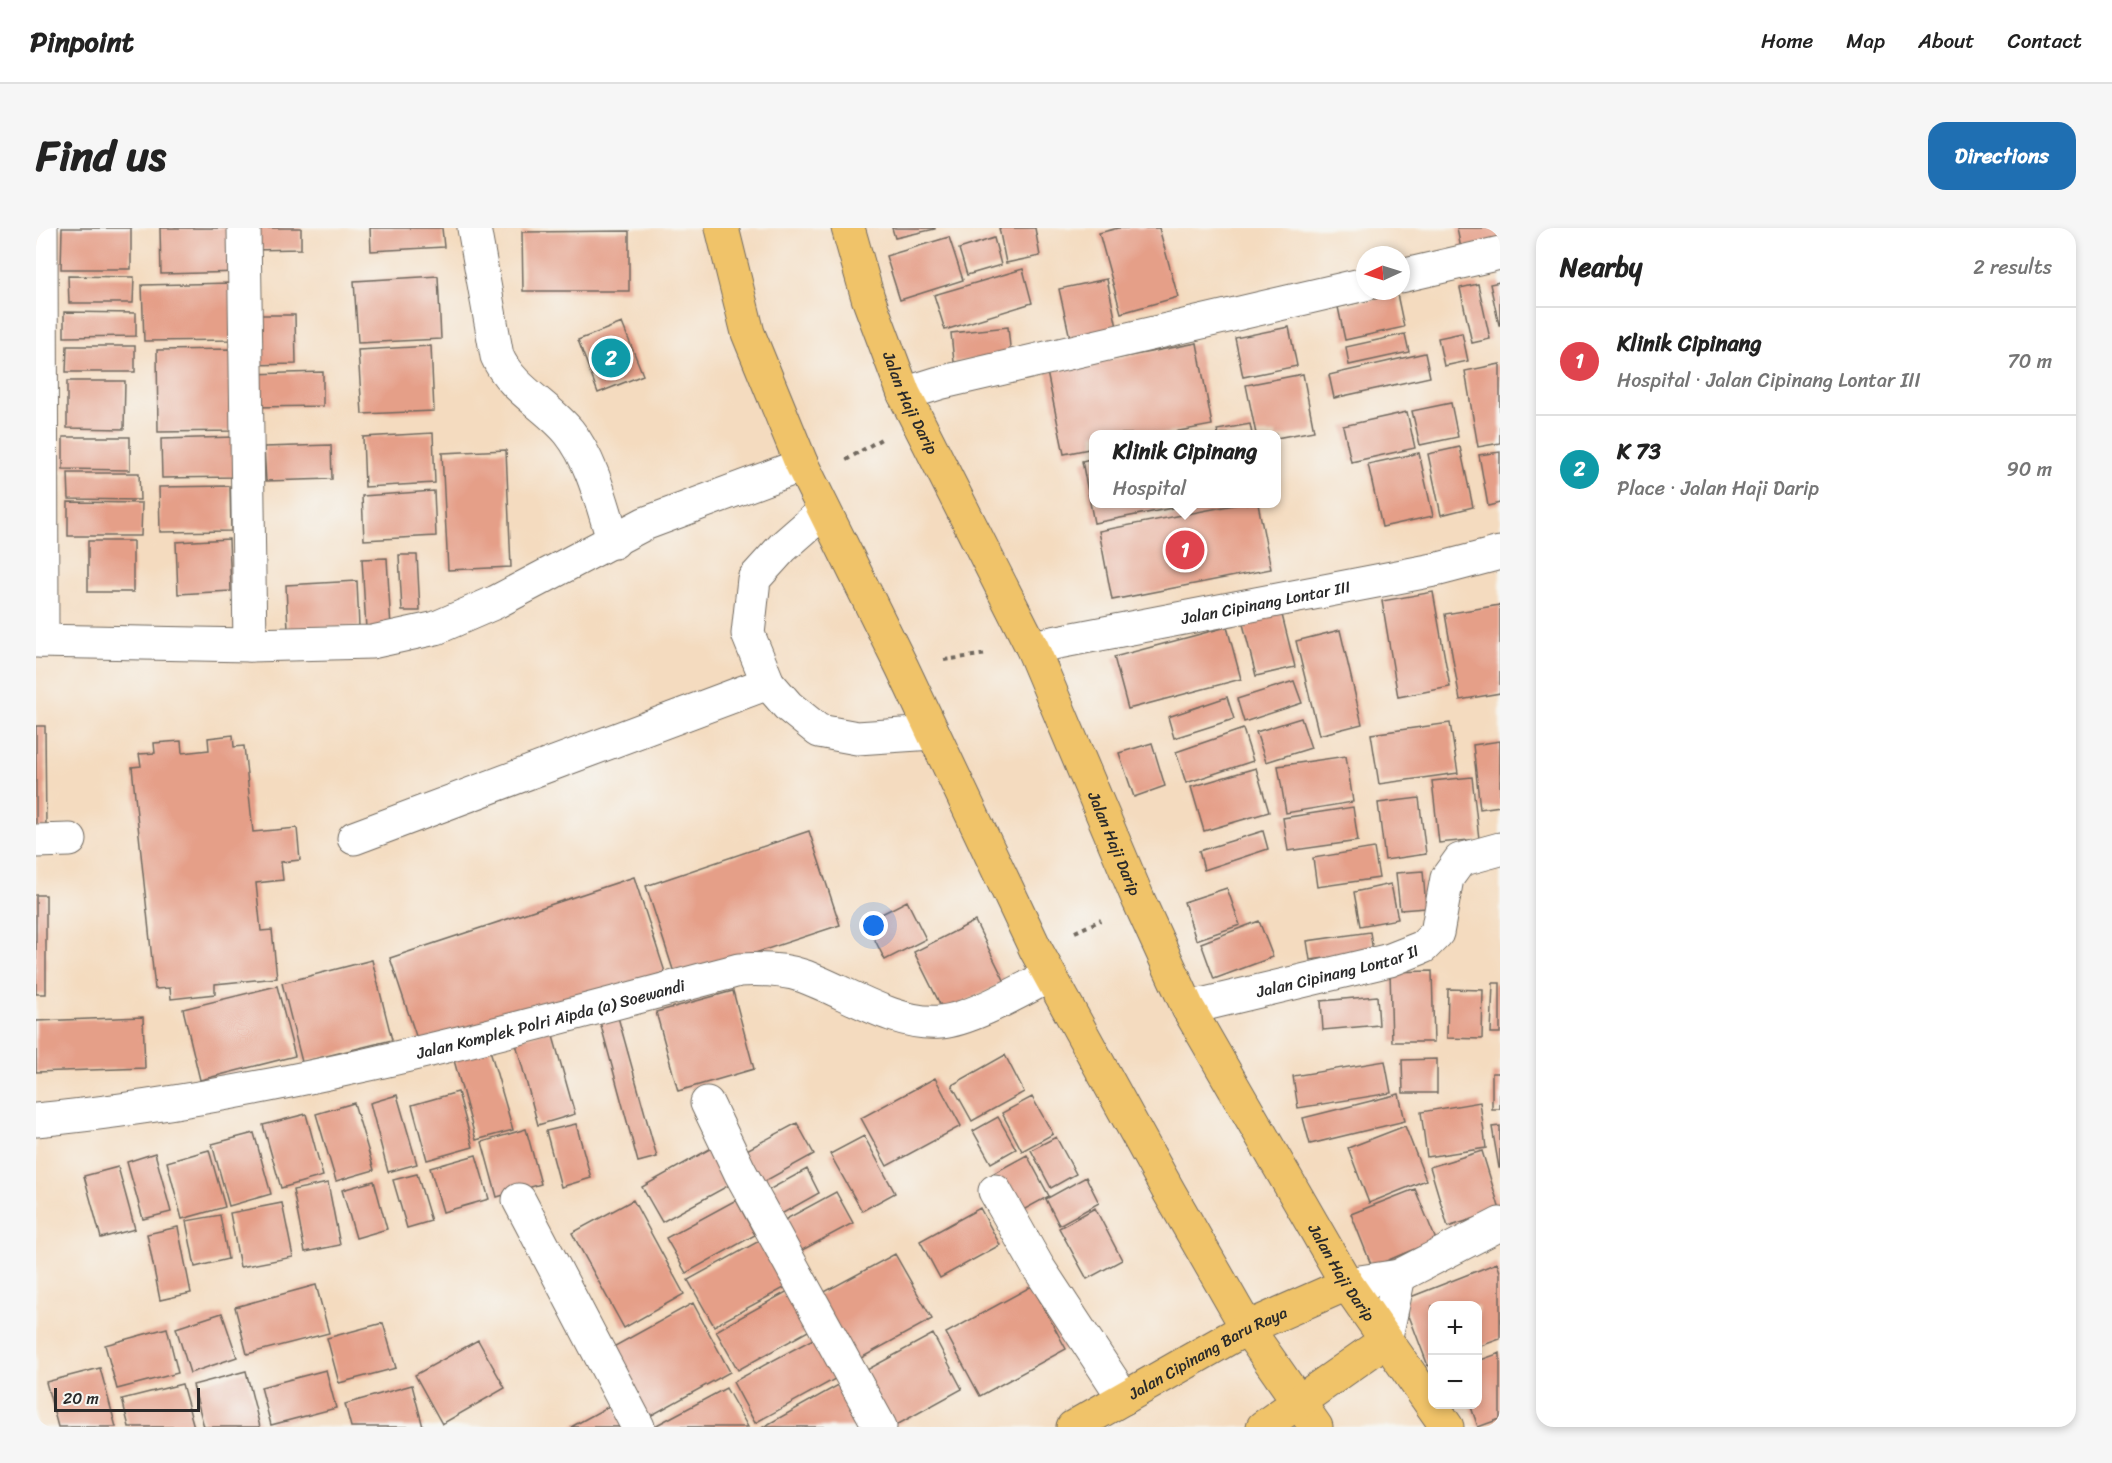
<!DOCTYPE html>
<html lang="en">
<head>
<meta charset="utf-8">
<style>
  body { margin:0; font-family:Sriracha,sans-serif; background:#f6f6f6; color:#222 }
  .controls { position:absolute; right:18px; bottom:18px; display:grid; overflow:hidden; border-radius:12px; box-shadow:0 3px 9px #0003 }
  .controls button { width:54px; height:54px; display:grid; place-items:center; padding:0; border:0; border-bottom:2px solid #e0e0e0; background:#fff; color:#222; font:30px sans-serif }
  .compass { position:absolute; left:1320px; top:18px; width:54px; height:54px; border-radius:50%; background:#fff; box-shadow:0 3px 9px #0003; rotate:266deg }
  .scale { position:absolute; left:18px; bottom:15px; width:146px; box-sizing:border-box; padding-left:6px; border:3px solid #2b2b2b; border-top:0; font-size:16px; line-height:21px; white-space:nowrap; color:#2b2b2b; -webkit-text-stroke:4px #f6f6f2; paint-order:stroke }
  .you { position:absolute; left:838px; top:698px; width:21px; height:21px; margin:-15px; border:4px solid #fff; border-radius:50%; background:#1a73e8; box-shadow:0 0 0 9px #1a73e833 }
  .badge { display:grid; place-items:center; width:39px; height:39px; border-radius:50%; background:#1f6fb2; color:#fff; font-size:20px; font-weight:700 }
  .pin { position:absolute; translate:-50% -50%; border:3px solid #fff; box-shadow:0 2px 6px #0006 }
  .popup { position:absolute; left:1053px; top:202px; width:192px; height:78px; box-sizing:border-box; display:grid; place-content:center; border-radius:12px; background:#fff; filter:drop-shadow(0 2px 4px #0005); font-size:20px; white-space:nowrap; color:#767676 }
  .popup b { font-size:22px; color:#222 }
  .popup::after { content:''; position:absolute; left:50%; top:100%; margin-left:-12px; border:12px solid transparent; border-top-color:#fff }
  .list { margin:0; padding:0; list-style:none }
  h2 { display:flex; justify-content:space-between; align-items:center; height:78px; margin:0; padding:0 24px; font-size:26px }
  h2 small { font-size:20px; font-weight:400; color:#767676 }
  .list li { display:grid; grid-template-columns:39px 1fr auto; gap:18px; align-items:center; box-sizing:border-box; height:108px; padding:0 24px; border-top:2px solid #e0e0e0 }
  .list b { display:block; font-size:22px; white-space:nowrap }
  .list p { margin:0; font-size:20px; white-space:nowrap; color:#767676 }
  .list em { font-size:20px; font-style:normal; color:#767676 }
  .map { position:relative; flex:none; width:1464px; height:1199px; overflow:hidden; border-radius:18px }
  header { display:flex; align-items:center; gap:36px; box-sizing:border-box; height:84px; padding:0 30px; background:#fff; border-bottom:2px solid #e0e0e0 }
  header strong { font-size:28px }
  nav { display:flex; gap:33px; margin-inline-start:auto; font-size:21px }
  .intro { display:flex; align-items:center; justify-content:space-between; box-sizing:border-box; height:144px; padding:0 36px }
  h1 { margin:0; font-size:42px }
  .button { padding:15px 27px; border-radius:18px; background:#1f6fb2; color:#fff; font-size:21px; font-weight:700 }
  main { display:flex; gap:36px; padding:0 36px }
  aside { flex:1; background:#fff; border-radius:18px; box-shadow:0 3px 9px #0003 }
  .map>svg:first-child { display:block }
</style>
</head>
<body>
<header>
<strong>Pinpoint</strong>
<nav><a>Home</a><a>Map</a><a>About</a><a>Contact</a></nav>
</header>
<div class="intro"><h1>Find us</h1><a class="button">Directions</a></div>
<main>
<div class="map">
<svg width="1464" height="1199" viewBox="0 0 1464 1199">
  <rect width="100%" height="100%" fill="#f6f6f2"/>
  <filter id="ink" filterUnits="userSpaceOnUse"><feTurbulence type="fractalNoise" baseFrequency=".0167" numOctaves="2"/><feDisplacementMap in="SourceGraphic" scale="12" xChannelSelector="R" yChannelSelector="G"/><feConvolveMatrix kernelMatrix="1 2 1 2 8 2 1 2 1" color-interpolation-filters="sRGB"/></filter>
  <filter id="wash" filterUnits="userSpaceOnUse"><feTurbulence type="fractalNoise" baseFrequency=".008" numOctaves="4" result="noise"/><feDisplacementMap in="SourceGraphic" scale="24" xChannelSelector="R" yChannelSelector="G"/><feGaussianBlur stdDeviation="1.35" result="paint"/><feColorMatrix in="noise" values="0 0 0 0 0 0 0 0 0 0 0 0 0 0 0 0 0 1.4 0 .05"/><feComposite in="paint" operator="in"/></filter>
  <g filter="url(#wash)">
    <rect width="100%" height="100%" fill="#f4dbbf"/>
    <g id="blocks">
      <path fill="#e59f88" d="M26 0H95V41H25Z
        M124 0H206L207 44 125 46Z
        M216 0H265V21L216 22Z
        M334 0H406L408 19 335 23Z
        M856 0H899V1L859 10Z
        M963 0H999L1004 28 970 35Z
        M1082 0H1123L1142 69 1085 85 1063 5Z
        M1421 0H1464V12L1425 21Z
        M593 3V63H487L486 4Z
        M913 9 927 52 864 72 850 28Z
        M958 10 965 37 931 47 923 21Z
        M987 41 996 75 909 102 898 67Z
        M32 48 98 49 97 75H33Z
        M402 48 405 111 322 115 318 53Z
        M1071 51 1083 109 1036 119 1023 61Z
        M1464 54V97H1463L1454 56Z
        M196 55 197 112 108 113 106 57Z
        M1442 56 1454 111 1436 115 1424 60Z
        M1361 66 1368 99 1309 112 1302 79Z
        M28 84 100 85V108L28 109Z
        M213 87H259L260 136 214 137Z
        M586 95 607 147 562 165 542 112Z
        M972 99 975 129 918 134 915 105Z
        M1253 99 1261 138 1207 149 1199 110Z
        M1426 105 1432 133 1408 138 1402 110Z
        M1369 106 1373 124 1313 137 1310 119Z
        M1161 115 1176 197 1127 206H1058V220L1028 226 1011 144Z
        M31 118H99V144H30Z
        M395 118 398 183 326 186 322 122Z
        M197 121 199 203 122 204 121 122Z
        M1389 125 1394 149 1298 170 1293 147Z
        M1464 136V215L1442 219 1429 143Z
        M287 144V178L216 179 215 146Z
        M1267 146 1278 203 1240 210V206H1220L1210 157Z
        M31 153H89L88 201 31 200Z
        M1415 175 1422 209 1384 217 1376 183Z
        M1371 184 1379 220 1315 234 1307 198Z
        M1214 196 1216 206H1182L1181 202Z
        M397 205 399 255 329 259 327 209Z
        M27 209H94V242L27 241Z
        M199 209 200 249 126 250 125 211Z
        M295 217 296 251 230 253 228 219Z
        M1424 219 1437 279 1405 287 1392 226Z
        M470 222 475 339 412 342 406 225Z
        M1464 224V275L1452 278 1443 227Z
        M1383 225 1397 288 1346 299 1332 236Z
        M1058 230V276L1152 277 1058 295 1046 233Z
        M32 245H103L104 272 33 271Z
        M194 258 195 303 124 304 123 259Z
        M398 263 400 308 328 312 326 268Z
        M32 274 106 275 105 308H32Z
        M1203 276H1222L1235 341 1076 372 1063 303Z
        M193 311 195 363 142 366 140 314Z
        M52 313H97V364H52Z
        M363 327H381L384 383H366Z
        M351 330 355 400 330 401 326 331Z
        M321 353 323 399 252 402 250 357Z
        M1397 364 1414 459 1362 469 1346 373Z
        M1464 377V465L1424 472 1409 386Z
        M1244 379 1259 439 1220 448 1205 388Z
        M1191 399 1205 451 1092 481 1078 429Z
        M1304 402 1326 496 1283 507 1260 413Z
        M1258 453 1266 475 1208 494 1201 471Z
        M1191 469 1198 491 1138 510 1132 489Z
        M1265 490 1275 520 1230 534 1220 504Z
        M1414 495 1422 545 1343 556 1335 506Z
        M0 498H9L10 601H0Z
        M1207 501 1217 533 1150 555 1140 524Z
        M197 507 198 519 208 518 217 604 261 600 264 632 245 634 247 652 220 655 225 703 236 702 241 750 179 756V766L135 771 134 760 119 761 96 539 105 538 103 526 119 525 118 515 145 513 146 525 173 522 172 510Z
        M1464 513V578L1444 581 1437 517Z
        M1116 515 1129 558 1098 569 1083 525Z
        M1310 528 1317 574 1250 585 1242 538Z
        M1220 540 1233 584 1168 603 1155 559Z
        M1436 549 1443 611 1403 615 1396 553Z
        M1383 570 1390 626 1349 632 1342 575Z
        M1317 579 1322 613 1252 623 1247 590Z
        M773 603 804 697 640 751 610 658Z
        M1227 603 1232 621 1168 642 1163 623Z
        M1338 620 1343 650 1281 659 1277 630Z
        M1387 643 1390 680 1364 682 1360 645Z
        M598 649 629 744 386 826 354 730Z
        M1355 656 1362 691 1324 698 1318 664Z
        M1191 660 1204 697 1160 712 1148 674Z
        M0 667H10V766H0Z
        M871 673 890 711 849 732 830 694Z
        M939 693 969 754 908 784 878 724Z
        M1223 693 1237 729 1178 751 1165 715Z
        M1334 704 1337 724 1274 732 1271 713Z
        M336 732 356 812 266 834 246 755Z
        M1396 743 1398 814H1356L1354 744Z
        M1457 755H1464V805H1455Z
        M241 758 259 828 164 852 147 781Z
        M1412 761 1447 762 1446 811 1411 810Z
        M697 763 718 841 642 863 620 784Z
        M1341 768 1343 797 1287 802 1285 773Z
        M107 789 109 840 0 844V793Z
        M582 789 621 929 602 934 564 794Z
        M515 801 539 886 502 897 479 812Z
        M452 815 477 902 440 912 416 825Z
        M969 827 988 864 936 893 916 857Z
        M1401 831V865H1367L1366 832Z
        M1349 833 1355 865 1262 880 1257 848Z
        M1456 845H1464V881H1456Z
        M899 850 925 898 851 938 825 890Z
        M422 864 437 919 391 932 376 877Z
        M1363 866 1369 893 1274 916 1267 890Z
        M361 867 381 936 352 944 334 875Z
        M996 869 1017 906 986 923 966 885Z
        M1444 874 1450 920 1391 929 1385 884Z
        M318 875 338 942 300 953 280 886Z
        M270 886 287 948 245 960 227 897Z
        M962 889 980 921 955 935 937 903Z
        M761 895 778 926 722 957 705 925Z
        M540 896 555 950 525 959 510 903Z
        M1369 898 1390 952 1333 975 1312 920Z
        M1464 898V940H1463L1456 899Z
        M490 901 505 956 461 969 446 914Z
        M218 905 235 966 193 978 176 916Z
        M828 908 859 965 826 983 794 926Z
        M1020 909 1040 946 1015 960 995 922Z
        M679 918 699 954 626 994 606 959Z
        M173 922 189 979 146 991 131 934Z
        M1446 923 1464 982 1412 999 1394 939Z
        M119 925 135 984 107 991 91 934Z
        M440 927 453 971 407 984 394 940Z
        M991 927 1013 968 978 987 956 946Z
        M82 939 99 1001 65 1010 48 948Z
        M771 941 783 965 740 989 727 965Z
        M381 946 395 993 371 1000 357 952Z
        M1050 949 1063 975 1023 997 1010 971Z
        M338 953 351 1001 320 1010 306 962Z
        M292 955 304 1017 269 1024 257 962Z
        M1379 961 1400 1012 1336 1039 1315 986Z
        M800 964 817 995 757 1027 741 996Z
        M597 972 648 1066 588 1100 536 1005Z
        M700 972 719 1007 650 1045 630 1010Z
        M246 975 257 1029 204 1039 194 985Z
        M944 980 964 1017 904 1050 884 1013Z
        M1059 980 1086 1032 1051 1051 1023 1000Z
        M184 987 192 1031 159 1039 150 993Z
        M142 999 155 1065 124 1072 111 1006Z
        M725 1012 750 1059 678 1098 652 1052Z
        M859 1026 896 1091 816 1135 781 1068Z
        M1461 1035 1464 1044V1111L1442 1119V1078H1396V1136L1392 1138 1367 1072Z
        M280 1057 293 1105 211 1126 199 1079Z
        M996 1058 1030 1121 944 1168 910 1105Z
        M752 1063 774 1102 702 1142 680 1103Z
        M657 1075 694 1144 607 1192 570 1123Z
        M186 1085 201 1129 154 1145 140 1100Z
        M347 1095 360 1140 303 1155 291 1110Z
        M131 1100 142 1145 81 1161 69 1117Z
        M897 1106 926 1161 857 1199 818 1149Z
        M777 1111 799 1151 719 1195 697 1154Z
        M442 1112 469 1160 406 1196 379 1147Z
        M1464 1125V1191L1442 1199 1434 1176H1442V1133Z
        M64 1140 80 1199H22L10 1154Z
        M290 1142 300 1180 235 1197 225 1159Z
        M210 1143 224 1199H168L157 1157Z
        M806 1155 826 1199H727Z
        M146 1156 158 1199H93L86 1171Z
        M376 1157 387 1199H315L309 1176Z
        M690 1160 712 1199H617Z
        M577 1176 590 1199H535Z"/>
    </g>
  </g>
  <g filter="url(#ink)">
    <use href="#blocks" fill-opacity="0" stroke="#71695f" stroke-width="1.5"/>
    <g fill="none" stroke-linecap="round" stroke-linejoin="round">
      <g stroke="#71695f" stroke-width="35">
        <g id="minor">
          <path d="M5 0 6 413"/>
          <path d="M208 0 214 417"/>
          <path d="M438 0 461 128C475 161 511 177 533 204 557 234 566 277 578 314"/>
          <path d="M1365 48 1464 25"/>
          <path d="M868 166 903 155 1329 56"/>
          <path d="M788 283 747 319 718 351 712 406 732 455 752 478 783 503 821 510 897 505"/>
          <path d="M0 413 214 417 336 414 400 400 460 374 608 296 766 237"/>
          <path id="s1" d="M996 419 1403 341 1464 325"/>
          <path d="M318 610 732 455"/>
          <path d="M0 613 34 612"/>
          <path id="s2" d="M1152 780 1354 732 1387 719 1401 705 1411 650 1424 632 1464 621"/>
          <path d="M671 875 704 944 844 1199"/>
          <path id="s3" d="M0 892C239 869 472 803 703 742 724 741 747 741 767 748 809 763 859 798 904 794 934 792 986 762 1013 748"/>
          <path d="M959 963 1002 1039 1088 1170"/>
          <path d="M483 972 602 1199"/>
          <path d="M1311 1056 1363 1048 1464 996"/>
          <path d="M1349 1113 1363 1048"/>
        </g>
      </g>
      <g stroke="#71695f" stroke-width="35">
        <g id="major">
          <path d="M686 0 712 105 766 237 866 439 1000 722 1132 962 1211 1100 1280 1199"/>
          <path id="s4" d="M812 0 832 70 868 166 996 419 1103 673 1152 780 1311 1056 1411 1199"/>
          <path id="s5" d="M1037 1199 1211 1100 1311 1056"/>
          <path d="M1227 1199 1349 1113"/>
        </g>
      </g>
      <path stroke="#71695f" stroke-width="4" stroke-dasharray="4.5 4.5" stroke-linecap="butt" d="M810 232 845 211
        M908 432 951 426
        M1039 704 1065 692"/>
      <use href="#minor" stroke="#fff" stroke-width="33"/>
      <use href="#major" stroke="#f0c369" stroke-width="33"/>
    </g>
  </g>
  <g text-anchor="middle" stroke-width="6" stroke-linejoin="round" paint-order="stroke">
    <g font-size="16" fill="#2b2b2b" stroke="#f6f6f2">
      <text dy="6" stroke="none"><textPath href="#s4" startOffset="186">Jalan Haji Darip</textPath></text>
      <text dy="6" stroke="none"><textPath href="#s1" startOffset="238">Jalan Cipinang Lontar III</textPath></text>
      <text dy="6" stroke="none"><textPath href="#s4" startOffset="672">Jalan Haji Darip</textPath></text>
      <text dy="6" stroke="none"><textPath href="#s2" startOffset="154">Jalan Cipinang Lontar II</textPath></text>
      <text dy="6" stroke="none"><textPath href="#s3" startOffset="525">Jalan Komplek Polri Aipda (a) Soewandi</textPath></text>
      <text dy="6" stroke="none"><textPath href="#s4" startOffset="1158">Jalan Haji Darip</textPath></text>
      <text dy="6" stroke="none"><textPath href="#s5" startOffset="154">Jalan Cipinang Baru Raya</textPath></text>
    </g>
  </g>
</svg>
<div class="controls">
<button>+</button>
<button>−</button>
</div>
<svg class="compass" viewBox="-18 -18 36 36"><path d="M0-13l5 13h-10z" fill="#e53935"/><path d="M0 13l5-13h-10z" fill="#767676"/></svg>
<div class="scale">20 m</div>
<div class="you"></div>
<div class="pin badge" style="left:1149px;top:322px;background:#e0444e">1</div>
<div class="popup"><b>Klinik Cipinang</b>Hospital</div>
<div class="pin badge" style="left:575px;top:130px;background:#0f9aa8">2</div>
</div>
<aside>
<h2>Nearby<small>2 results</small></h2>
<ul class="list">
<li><span class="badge" style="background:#e0444e">1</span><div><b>Klinik Cipinang</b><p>Hospital · Jalan Cipinang Lontar III</p></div><em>70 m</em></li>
<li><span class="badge" style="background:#0f9aa8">2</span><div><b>K 73</b><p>Place · Jalan Haji Darip</p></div><em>90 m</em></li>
</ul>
</aside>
</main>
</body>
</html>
